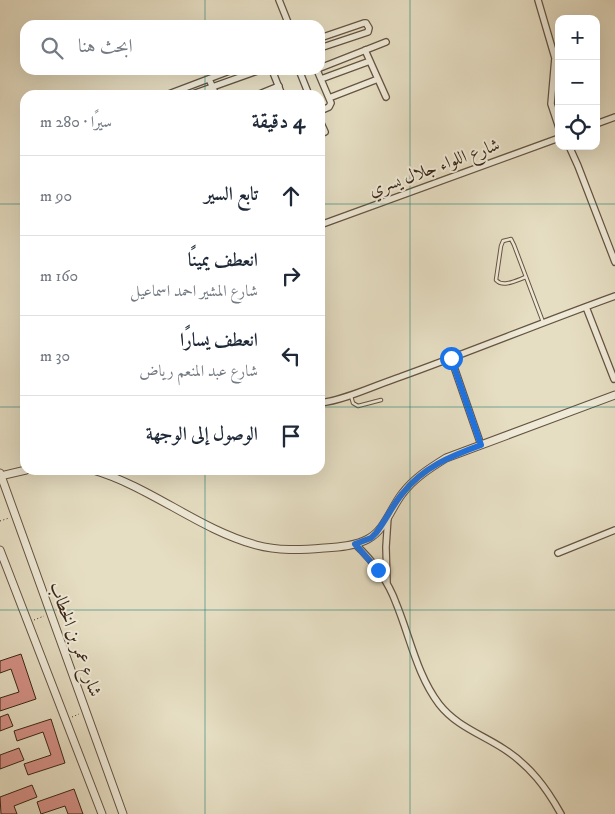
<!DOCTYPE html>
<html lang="ar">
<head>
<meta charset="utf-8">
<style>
  body { margin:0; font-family:"IM FELL DW Pica",Amiri,serif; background:#f6f6f7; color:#1f2937; direction:rtl }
  .controls { position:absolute; right:15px; top:15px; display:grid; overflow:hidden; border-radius:10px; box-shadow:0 5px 20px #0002 }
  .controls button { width:45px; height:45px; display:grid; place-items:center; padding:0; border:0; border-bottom:1px solid #e0e1e3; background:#fff; color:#1f2937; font:25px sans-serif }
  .stop { position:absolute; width:15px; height:15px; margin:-11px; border:4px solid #1a73e8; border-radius:50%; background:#fff }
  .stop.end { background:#1a73e8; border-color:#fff; box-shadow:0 1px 5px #0008 }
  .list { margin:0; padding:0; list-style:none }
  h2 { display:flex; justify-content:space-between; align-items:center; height:65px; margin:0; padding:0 20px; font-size:21px }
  h2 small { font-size:16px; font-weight:400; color:#747a83 }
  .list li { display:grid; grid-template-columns:32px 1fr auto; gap:15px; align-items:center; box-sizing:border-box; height:80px; padding:0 20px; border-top:1px solid #e0e1e3 }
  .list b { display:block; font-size:19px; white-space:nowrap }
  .list p { margin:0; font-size:16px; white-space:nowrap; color:#747a83 }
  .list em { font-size:16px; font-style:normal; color:#747a83 }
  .icon { flex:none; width:28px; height:28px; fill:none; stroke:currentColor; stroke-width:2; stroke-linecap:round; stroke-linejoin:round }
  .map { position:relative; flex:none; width:615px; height:814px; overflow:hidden; direction:ltr }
  .search { position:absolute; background:#fff; box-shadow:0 5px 20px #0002; left:20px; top:20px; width:305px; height:55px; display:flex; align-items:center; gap:12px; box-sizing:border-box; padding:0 18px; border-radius:15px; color:#747a83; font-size:19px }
  .panel { position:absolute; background:#fff; box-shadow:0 5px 20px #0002; left:20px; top:90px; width:305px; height:385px; border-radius:15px; direction:rtl }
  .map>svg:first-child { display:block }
</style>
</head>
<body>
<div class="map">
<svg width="615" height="814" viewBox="0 0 615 814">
  <rect width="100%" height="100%" fill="#e6dec3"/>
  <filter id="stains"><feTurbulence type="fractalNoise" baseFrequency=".004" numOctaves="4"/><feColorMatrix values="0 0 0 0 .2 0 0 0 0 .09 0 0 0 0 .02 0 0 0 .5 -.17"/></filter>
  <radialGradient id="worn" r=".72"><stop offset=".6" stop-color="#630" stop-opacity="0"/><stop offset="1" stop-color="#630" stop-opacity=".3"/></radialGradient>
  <path fill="#d69288" stroke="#3a2617" d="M21 654 36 699 0 711V698L19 692 11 669 0 673V661Z
    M8 714 13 726 0 731V717Z
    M51 719 65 763 28 775 24 764 51 755 43 732 17 741 14 731Z
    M19 748 24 760 0 769V755Z
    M32 785 37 797 14 806 17 814H1L0 797Z
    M74 789 83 814H68L65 806 41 814 37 802Z"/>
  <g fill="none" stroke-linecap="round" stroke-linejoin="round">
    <g stroke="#655442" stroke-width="4.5">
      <path id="service" d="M526 277C517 280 503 288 496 280L501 246 503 241 511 239 514 245 543 322
        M351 396 353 403 358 406 381 400"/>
    </g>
    <g stroke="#655442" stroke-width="8">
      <path id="minor" d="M279 0 289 25
        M538 0 555 58 551 104 559 128
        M320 38 364 23H366L369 28 368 32 320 48
        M365 50 386 97
        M320 68 386 42
        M272 70 282 95
        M299 70 309 95
        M317 70 331 103 329 107 320 111
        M209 79 216 95
        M321 79 370 61
        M166 95 232 70
        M190 95 260 70
        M257 95 279 86
        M329 98 378 79
        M320 121 325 132
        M596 124 615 117
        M569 146 578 166 615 262
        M320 225 559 138
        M586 307 614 379
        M451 358 481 445
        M320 403C345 400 376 385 400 377 472 351 543 322 615 296
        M355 544C372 560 388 581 396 603 410 637 417 675 439 704 456 726 481 734 504 749 530 766 546 787 561 814
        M558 553 615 530
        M387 583 386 547 388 517"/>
    </g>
    <g stroke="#655442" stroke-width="9">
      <path id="tertiary" d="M93 470C151 487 198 529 256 545 278 551 301 550 324 548 339 547 355 546 368 539 385 530 391 508 402 494 414 478 430 468 446 458L615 395
        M0 473 123 814
        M0 476 26 470
        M0 550 102 814"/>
    </g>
    <path stroke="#3a2617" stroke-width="1" stroke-dasharray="1 2.5" stroke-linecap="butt" d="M0 521 9 518
      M34 620 44 616
      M72 717 79 714"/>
    <use href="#service" stroke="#efead8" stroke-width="2.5"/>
    <use href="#minor" stroke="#efead8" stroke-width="5.5"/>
    <use href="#tertiary" stroke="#efead8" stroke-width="7"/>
  </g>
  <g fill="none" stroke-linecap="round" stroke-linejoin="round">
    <path stroke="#1a73e8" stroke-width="6" d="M378 570 355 544 371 538 376 533C386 520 392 506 402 494 423 467 451 456 481 445L451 358"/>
  </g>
  <path fill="none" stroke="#0f766e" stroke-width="1" stroke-opacity="0.55" d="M205 0V25M410 0V814M205 70V95M0 204H25M320 204H615M0 407H25M320 407H615M205 470V814M0 610H615"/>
  <g text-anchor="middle" stroke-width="4" stroke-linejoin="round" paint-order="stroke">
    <g font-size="18" fill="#3a2617" stroke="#efead8">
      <text transform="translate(434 167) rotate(-20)" y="6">شارع اللواء جلال يسري</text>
      <text transform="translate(76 639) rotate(70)" y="6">شارع عمر بن الخطاب</text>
    </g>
  </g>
  <rect width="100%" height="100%" filter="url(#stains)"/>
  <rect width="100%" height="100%" fill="url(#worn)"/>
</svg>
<div class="controls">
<button>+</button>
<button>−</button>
<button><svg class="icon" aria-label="locate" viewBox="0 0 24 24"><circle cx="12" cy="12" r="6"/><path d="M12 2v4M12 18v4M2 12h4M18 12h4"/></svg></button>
</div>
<div class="stop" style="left:451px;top:358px"></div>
<div class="stop end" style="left:378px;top:570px"></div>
<div class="search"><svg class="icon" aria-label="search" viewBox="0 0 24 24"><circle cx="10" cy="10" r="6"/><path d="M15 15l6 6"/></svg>ابحث هنا</div>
<section class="panel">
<h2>4 دقيقة<small>سيرًا · 280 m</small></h2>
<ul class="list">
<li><svg class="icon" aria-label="ahead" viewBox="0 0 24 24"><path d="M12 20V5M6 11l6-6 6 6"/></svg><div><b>تابع السير</b></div><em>90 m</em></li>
<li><svg class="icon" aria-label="right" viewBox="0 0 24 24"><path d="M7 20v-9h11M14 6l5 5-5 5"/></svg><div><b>انعطف يمينًا</b><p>شارع المشير احمد اسماعيل</p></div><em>160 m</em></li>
<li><svg class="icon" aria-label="left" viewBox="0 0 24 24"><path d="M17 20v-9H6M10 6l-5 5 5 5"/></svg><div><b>انعطف يسارًا</b><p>شارع عبد المنعم رياض</p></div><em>30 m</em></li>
<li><svg class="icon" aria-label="arrive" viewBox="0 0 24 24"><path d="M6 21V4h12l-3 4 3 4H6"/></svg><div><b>الوصول إلى الوجهة</b></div></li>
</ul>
</section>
</div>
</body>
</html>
